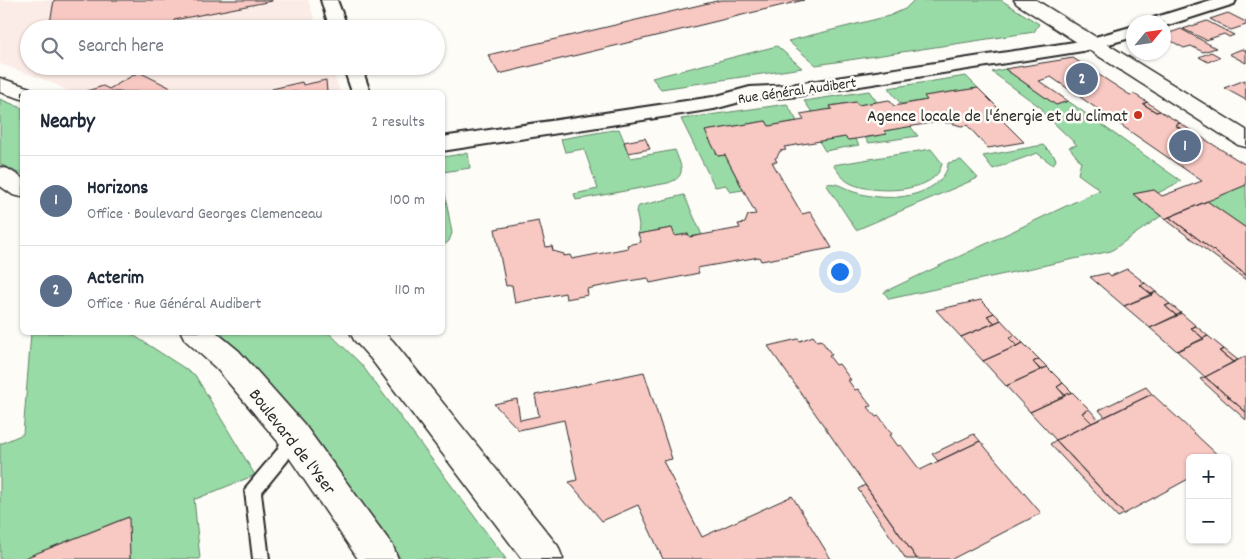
<!DOCTYPE html>
<html lang="en">
<head>
<meta charset="utf-8">
<style>
  body { margin:0; font-family:Dekko,sans-serif; background:#f2f2f3; color:#1f2937 }
  .controls { position:absolute; right:15px; bottom:15px; display:grid; overflow:hidden; border-radius:8px; box-shadow:0 1px 4px #0004 }
  .controls button { width:45px; height:45px; display:grid; place-items:center; padding:0; border:0; border-bottom:1px solid #e0e1e3; background:#fff; color:#1f2937; font:25px sans-serif }
  .compass { position:absolute; left:1126px; top:15px; width:45px; height:45px; border-radius:50%; background:#fff; box-shadow:0 1px 4px #0004; rotate:61deg }
  .you { position:absolute; left:839px; top:271px; width:18px; height:18px; margin:-12px; border:4px solid #fff; border-radius:50%; background:#1a73e8; box-shadow:0 0 0 8px #1a73e833 }
  .badge { display:grid; place-items:center; width:32px; height:32px; border-radius:50%; background:#c8321e; color:#fff; font-size:16px; font-weight:700 }
  .pin { position:absolute; translate:-50% -50%; border:2px solid #fff; box-shadow:0 1px 5px #0006 }
  .list { margin:0; padding:0; list-style:none }
  h2 { display:flex; justify-content:space-between; align-items:center; height:65px; margin:0; padding:0 20px; font-size:21px }
  h2 small { font-size:16px; font-weight:400; color:#747a83 }
  .list li { display:grid; grid-template-columns:32px 1fr auto; gap:15px; align-items:center; box-sizing:border-box; height:90px; padding:0 20px; border-top:1px solid #e0e1e3 }
  .list b { display:block; font-size:19px; white-space:nowrap }
  .list p { margin:0; font-size:16px; white-space:nowrap; color:#747a83 }
  .list em { font-size:16px; font-style:normal; color:#747a83 }
  .icon { flex:none; width:28px; height:28px; fill:none; stroke:currentColor; stroke-width:2; stroke-linecap:round; stroke-linejoin:round }
  .map { position:relative; flex:none; width:1246px; height:559px; overflow:hidden }
  .search { position:absolute; background:#fff; box-shadow:0 1px 4px #0004; left:20px; top:20px; width:425px; height:55px; display:flex; align-items:center; gap:12px; box-sizing:border-box; padding:0 18px; border-radius:28px; color:#747a83; font-size:19px }
  .panel { position:absolute; background:#fff; box-shadow:0 1px 4px #0004; left:20px; top:90px; width:425px; height:245px; border-radius:8px }
  .map>svg:first-child { display:block }
</style>
</head>
<body>
<div class="map">
<svg width="1246" height="559" viewBox="0 0 1246 559">
  <rect width="100%" height="100%" fill="#fdfcf7"/>
  <filter id="ink" filterUnits="userSpaceOnUse"><feTurbulence type="fractalNoise" baseFrequency=".02" numOctaves="2"/><feDisplacementMap in="SourceGraphic" scale="10" xChannelSelector="R" yChannelSelector="G"/><feConvolveMatrix kernelMatrix="1 2 1 2 8 2 1 2 1" color-interpolation-filters="sRGB"/></filter>
  <g filter="url(#ink)">
    <path fill="#fcece7" d="M0 0H308L318 29H29V66H331L340 92H71L50 82 0 64Z"/>
    <path fill="#99dba6" stroke="#628368" d="M914 0H1001L1039 24 1034 32 816 65 788 41 889 16 905 9Z
      M777 46 802 68 661 89 652 78Z
      M1005 69 1056 105 1068 101 1181 181 1158 193 1154 190 1133 194 1161 216 1111 251 889 299 884 292 1100 190 1078 174 1081 162 1069 147 1077 145 1041 111 1044 110 992 72Z
      M966 76 978 88 925 96 927 100 901 104 888 88Z
      M869 91 877 102 858 105 856 102 830 106 832 109 812 112 804 101Z
      M0 99 22 108V175L0 164Z
      M787 104 797 121 769 126 766 121 705 131 718 156 725 155 743 190 730 192 726 185 715 187 681 119Z
      M910 126 918 136 869 143 865 138 886 134 884 131Z
      M619 129 631 158 675 150C681 166 688 176 668 183L576 200 574 194 598 189 584 149 565 152 561 139Z
      M845 137 848 140 855 139 859 145 825 151 819 141Z
      M1043 145 1055 157 1056 160 1053 165 1037 153 993 169 983 156Z
      M931 149 942 163C938 194 873 194 852 184 843 180 839 173 833 165Z
      M468 153 470 168 443 172V157Z
      M961 160 978 178 856 230 826 184C836 182 843 187 851 191 877 200 911 201 934 185 941 180 948 172 948 163Z
      M443 183 452 233 449 241 443 246Z
      M1246 185V228L1207 201Z
      M684 195 702 235 690 237 688 234 675 236 671 228 638 234 639 225 636 211 639 206Z
      M31 333H130L195 375 255 475 196 499 194 498 200 559H130L128 517 22 559H0V444L23 434Z
      M216 333H329L361 364 506 559H401C345 480 291 395 216 333Z"/>
    <path fill="#f8c8c3" stroke="#2b2b2b" d="M54 0H272V1L174 20 175 25 154 29H49Z
      M721 0H804L499 74 488 55Z
      M1228 13 1246 22V25L1231 30 1210 19Z
      M1207 21 1234 35 1229 37 1224 34 1206 40 1183 29Z
      M1181 29 1216 48 1203 52 1191 46 1184 48 1164 37V35Z
      M1242 49 1246 51V63L1229 54Z
      M1211 52 1220 57 1208 62 1199 57Z
      M1073 58 1130 95 1134 94 1147 102 1143 104 1156 112 1160 111 1180 123 1175 125 1189 134 1193 132 1246 165V185L1165 219 1133 194 1154 190 1162 196 1202 181 1051 77 1039 81 1068 101 1056 105 1005 69Z
      M139 72 179 92H84L103 86 109 89Z
      M326 80 327 92H270L272 89 302 82 303 85Z
      M1245 80 1246 100 1224 88Z
      M978 88 1002 112 995 113 1024 142 988 148 967 125 961 126 951 123H946L943 121 884 131 887 134 855 139 848 140 845 137 784 147 786 150 780 151 777 157 775 158 777 162H772L802 214 810 212 832 248 761 261 759 257 697 268 699 273 650 283 648 278 622 282 587 289 588 295 566 299 565 293 515 303 512 285 506 286 495 229 539 221 546 247 552 246 553 251 564 254V256L570 255 572 259 628 248 627 245 641 242 638 234 672 228 675 236 688 234 690 237 740 228 738 224 745 223 748 215 756 214 725 155 718 156 705 131 766 121 769 126 804 120 800 114 832 109 830 106 856 102 858 105 889 100 894 106 927 100 924 96Z
      M1147 102 1160 111 1156 112 1143 104Z
      M1180 123 1193 132 1189 134 1175 125Z
      M645 138 650 149 628 153 624 142Z
      M1207 201 1246 228V275L1169 217Z
      M1169 217 1246 275V280L1165 219Z
      M1127 269 1145 283 1140 285 1152 295 1124 306 1090 277 1108 273 1111 276Z
      M1145 283 1156 292 1151 294 1140 285Z
      M1156 292 1170 304 1165 306 1177 316 1150 328 1124 306Z
      M981 300 994 313 987 316 995 323 961 337 936 310Z
      M1170 304 1181 313 1177 316 1165 306Z
      M994 313 1001 320 995 323 987 316Z
      M1181 313 1196 326 1191 328 1204 339 1177 351 1150 328Z
      M1001 320 1015 335 1009 338 1017 346 983 361 961 337Z
      M1196 326 1208 336 1203 338 1191 328Z
      M1015 335 1023 343 1017 346 1009 338Z
      M813 336 817 341 821 340 832 355 829 356 836 365 839 364 851 380H848L855 390 858 389 871 406 868 407 876 417 879 416 892 434 890 435 898 446 901 445 920 470 980 441 1041 513 952 559H917L768 346 798 339 800 341Z
      M1208 336 1224 349 1219 351 1233 362 1205 377 1177 351Z
      M1023 343 1039 359 1033 362 1041 370 1006 386 983 361Z
      M1224 349 1238 360 1233 362 1219 351Z
      M1246 356V412L1205 377Z
      M1039 359 1047 367 1040 370 1033 362Z
      M1047 367 1063 383 1057 387 1065 396 1030 412 1006 386Z
      M644 372 672 459 663 461 702 537 792 496 831 559H663L638 505 602 521 569 482 577 480 564 420 519 430 494 404 517 399 520 420 539 416 535 395Z
      M1205 377 1246 412V420L1200 379Z
      M1063 383 1072 392 1065 395 1057 387Z
      M1146 387 1152 394 1105 417 1099 410Z
      M1072 392 1089 409 1082 413 1092 423 1056 440 1030 412Z
      M1152 394 1221 458H1190V478L1124 514 1056 440Z
      M1089 409 1099 420 1092 423 1082 413Z
      M974 434 980 441 938 461 932 454Z
      M1056 440 1124 514 1118 517 1050 444Z
      M865 485 917 559H906L858 489Z
      M129 517 130 559H22Z"/>
    <g fill="none" stroke-linecap="round" stroke-linejoin="round">
      <g stroke="#2b2b2b" stroke-width="4">
        <path id="service" d="M291 429 296 431 298 436 288 460 261 493 269 559H253L245 491 247 486 277 450 286 431Z"/>
      </g>
      <g stroke="#2b2b2b" stroke-width="4">
        <path id="minor" d="M321 0H337L348 29H330Z
          M1211 0H1236L1234 4 1165 26H1164V22H1150L1153 18Z
          M1134 26V37L1083 51 790 97 751 99 714 109 442 151V137L713 97 750 87 790 85 1081 41Z
          M343 66H361L370 92H352Z"/>
      </g>
      <g stroke="#2b2b2b" stroke-width="3">
        <path id="secondary" d="M0 78 30 88 32 92H22V99L0 92Z
          M0 167 8 169 22 178V197L13 195 0 186Z
          M181 332H216L239 351 304 424 393 546 398 559H358L280 444 217 369 185 340Z
          M350 332H384L393 341 558 546 563 559H522L371 359 354 340Z"/>
      </g>
      <g stroke="#2b2b2b" stroke-width="3">
        <path id="primary" d="M1014 0H1036L1246 130V147L1238 145 1017 4Z"/>
      </g>
      <use href="#service" fill="#fdfcf7" fill-rule="evenodd"/>
      <use href="#minor" fill="#fdfcf7" fill-rule="evenodd"/>
      <use href="#secondary" fill="#fdfcf7" fill-rule="evenodd"/>
      <use href="#primary" fill="#fdfcf7" fill-rule="evenodd"/>
    </g>
  </g>
  <circle fill="#c8321e" stroke="#fdfcf7" stroke-width="2" cx="1138" cy="115" r="5"/>
  <g text-anchor="middle" stroke-width="5" stroke-linejoin="round" paint-order="stroke">
    <g font-size="15" fill="#2b2b2b" stroke="#fdfcf7">
      <text transform="translate(797 90) rotate(-8)" y="5">Rue Général Audibert</text>
    </g>
    <g font-size="18" fill="#2b2b2b" stroke="#fdfcf7" text-anchor="end">
      <text x="1128" y="121">Agence locale de l'énergie et du climat</text>
    </g>
    <g font-size="18" fill="#2b2b2b" stroke="#fdfcf7">
      <text transform="translate(293 441) rotate(52)" y="6">Boulevard de l'Yser</text>
    </g>
  </g>
</svg>
<div class="controls">
<button>+</button>
<button>−</button>
</div>
<svg class="compass" viewBox="-18 -18 36 36"><path d="M0-13l5 13h-10z" fill="#e53935"/><path d="M0 13l5-13h-10z" fill="#747a83"/></svg>
<div class="you"></div>
<div class="pin badge" style="left:1185px;top:146px;background:#5c6f8a">1</div>
<div class="pin badge" style="left:1082px;top:79px;background:#5c6f8a">2</div>
<div class="search"><svg class="icon" aria-label="search" viewBox="0 0 24 24"><circle cx="10" cy="10" r="6"/><path d="M15 15l6 6"/></svg>Search here</div>
<section class="panel">
<h2>Nearby<small>2 results</small></h2>
<ul class="list">
<li><span class="badge" style="background:#5c6f8a">1</span><div><b>Horizons</b><p>Office · Boulevard Georges Clemenceau</p></div><em>100 m</em></li>
<li><span class="badge" style="background:#5c6f8a">2</span><div><b>Acterim</b><p>Office · Rue Général Audibert</p></div><em>110 m</em></li>
</ul>
</section>
</div>
</body>
</html>
